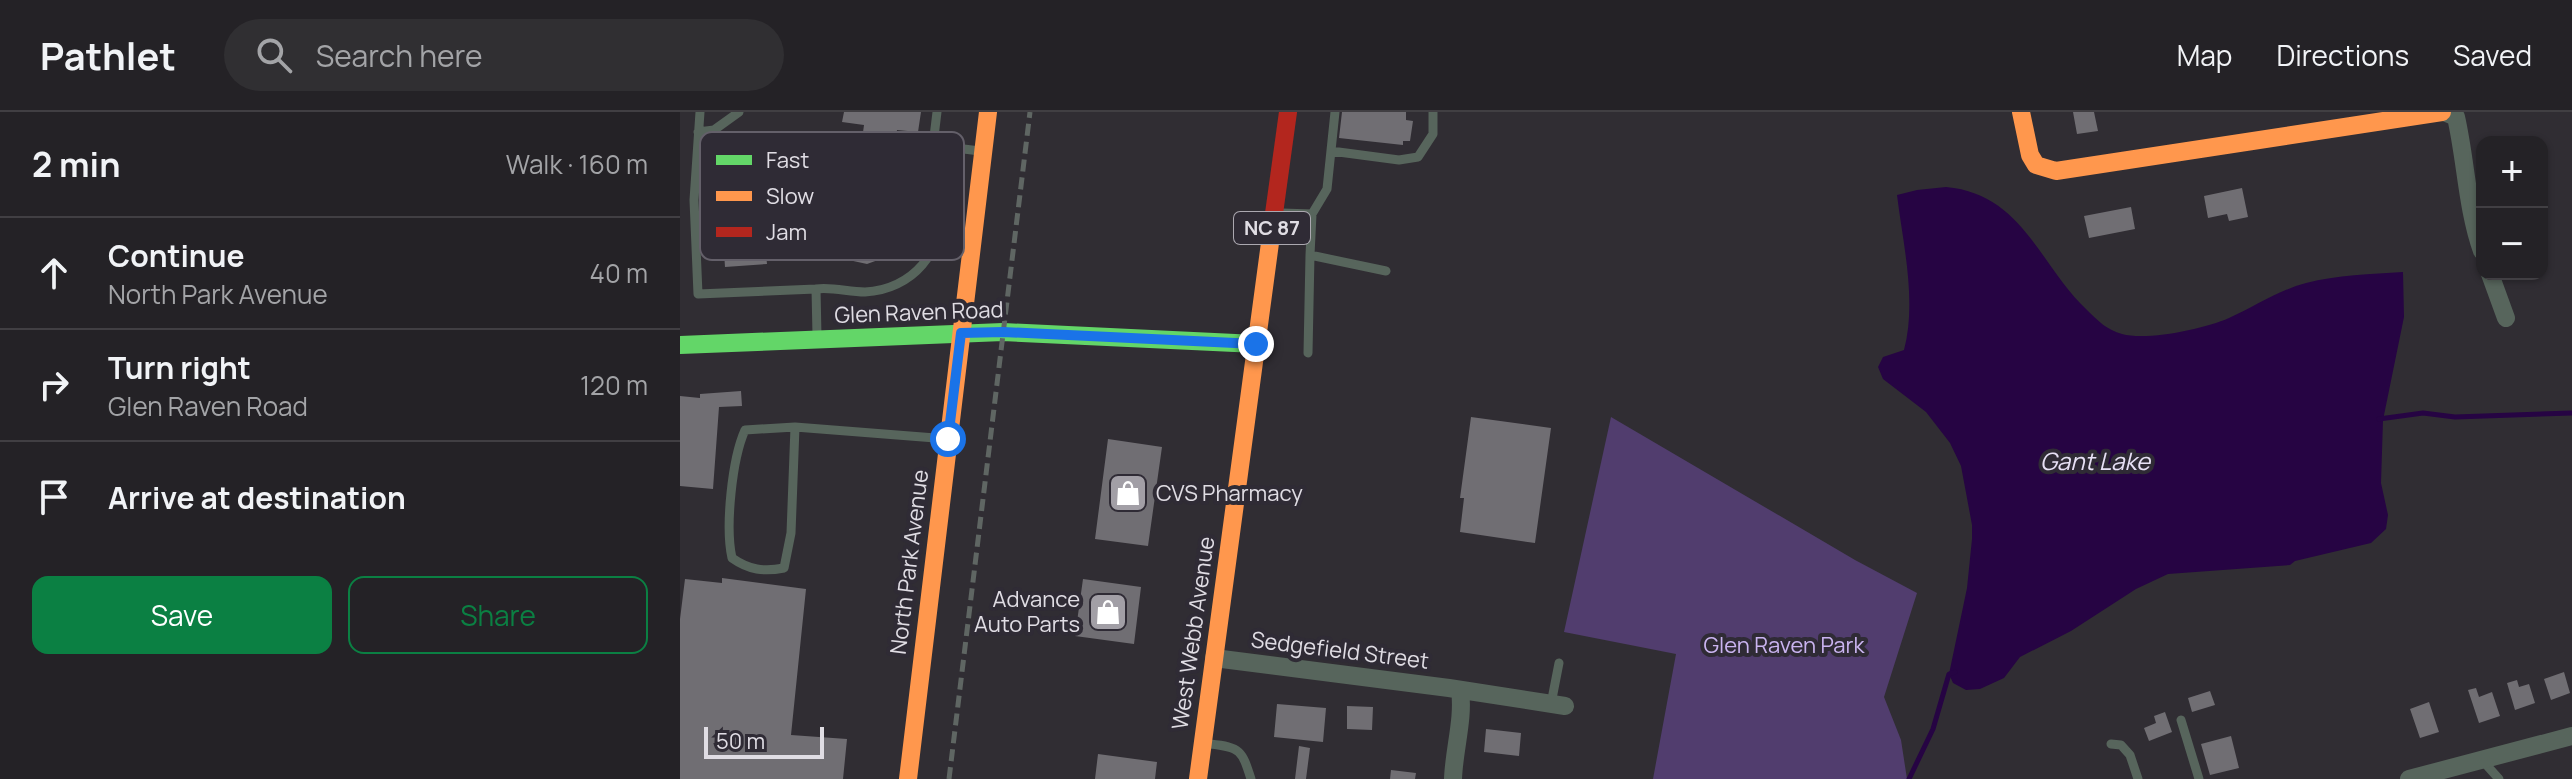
<!DOCTYPE html>
<html lang="en">
<head>
<meta charset="utf-8">
<style>
  body { margin:0; font-family:Manrope,sans-serif; background:#302f32; color:#f1f3f6 }
  .controls { position:absolute; right:24px; top:24px; display:grid; overflow:hidden; border-radius:16px; box-shadow:0 2px 6px #0004 }
  .controls button { width:72px; height:72px; display:grid; place-items:center; padding:0; border:0; border-bottom:2px solid #413f43; background:#242226; color:#f1f3f6; font:40px sans-serif }
  .scale { position:absolute; left:24px; bottom:20px; width:120px; box-sizing:border-box; padding-left:8px; border:4px solid #e0dde4; border-top:0; font-size:22px; line-height:28px; white-space:nowrap; color:#e0dde4; -webkit-text-stroke:6px #2f2b35; paint-order:stroke }
  .stop { position:absolute; width:24px; height:24px; margin:-18px; border:6px solid #1a73e8; border-radius:50%; background:#fff }
  .stop.end { background:#1a73e8; border-color:#fff; box-shadow:0 2px 8px #0008 }
  .list { margin:0; padding:0; list-style:none }
  h2 { display:flex; justify-content:space-between; align-items:center; height:104px; margin:0; padding:0 32px; font-size:34px }
  h2 small { font-size:26px; font-weight:400; color:#a3a4a7 }
  .list li { display:grid; grid-template-columns:52px 1fr auto; gap:24px; align-items:center; box-sizing:border-box; height:112px; padding:0 32px; border-top:2px solid #413f43 }
  .list b { display:block; font-size:30px; white-space:nowrap }
  .list p { margin:0; font-size:26px; white-space:nowrap; color:#a3a4a7 }
  .list em { font-size:26px; font-style:normal; color:#a3a4a7 }
  .actions { display:flex; gap:16px; padding:24px 32px }
  .actions a { flex:1; padding:18px 0; border:2px solid #0b8043; border-radius:16px; text-align:center; font-size:28px; color:#0b8043 }
  .actions .main { background:#0b8043; color:#fff }
  .icon { flex:none; width:44px; height:44px; fill:none; stroke:currentColor; stroke-width:2; stroke-linecap:round; stroke-linejoin:round }
  .map { position:relative; flex:none; width:1892px; height:667px; overflow:hidden }
  header { display:flex; align-items:center; gap:48px; box-sizing:border-box; height:112px; padding:0 40px; background:#242226; border-bottom:2px solid #413f43 }
  header strong { font-size:38px }
  nav { display:flex; gap:44px; margin-inline-start:auto; font-size:28px }
  .search { width:560px; height:72px; background:#302f32; display:flex; align-items:center; gap:20px; box-sizing:border-box; padding:0 28px; border-radius:44px; color:#a3a4a7; font-size:30px }
  main { display:flex }
  aside { flex:1; background:#242226 }
  .map>svg:first-child { display:block }
</style>
</head>
<body>
<header>
<strong>Pathlet</strong>
<div class="search"><svg class="icon" aria-label="search" viewBox="0 0 24 24"><circle cx="10" cy="10" r="6"/><path d="M15 15l6 6"/></svg>Search here</div>
<nav><a>Map</a><a>Directions</a><a>Saved</a></nav>
</header>
<main>
<aside>
<h2>2 min<small>Walk · 160 m</small></h2>
<ul class="list">
<li><svg class="icon" aria-label="ahead" viewBox="0 0 24 24"><path d="M12 20V5M6 11l6-6 6 6"/></svg><div><b>Continue</b><p>North Park Avenue</p></div><em>40 m</em></li>
<li><svg class="icon" aria-label="right" viewBox="0 0 24 24"><path d="M7 20v-9h11M14 6l5 5-5 5"/></svg><div><b>Turn right</b><p>Glen Raven Road</p></div><em>120 m</em></li>
<li><svg class="icon" aria-label="arrive" viewBox="0 0 24 24"><path d="M6 21V4h12l-3 4 3 4H6"/></svg><div><b>Arrive at destination</b></div></li>
</ul>
<div class="actions"><a class="main">Save</a><a>Share</a></div>
</aside>
<div class="map">
<svg width="1892" height="667" viewBox="0 0 1892 667">
  <rect width="100%" height="100%" fill="#302d33"/>
  <path fill="#513d6e" d="M931 305 1175 448 1237 481 1204 585 1221 628 1227 667H973L996 542 884 520Z"/>
  <path fill="#260443" d="M1266 75C1343 82 1359 153 1407 198 1418 209 1427 218 1442 222 1467 229 1524 217 1549 206 1574 195 1599 178 1626 171 1657 163 1691 162 1723 160L1724 205 1703 308 1701 371 1708 403 1706 417 1691 431 1615 449 1610 453 1488 462 1456 477 1391 519 1340 545 1324 566 1300 577 1286 578 1273 571 1269 562 1287 476 1292 427V413L1281 354 1270 331 1246 300 1203 267 1198 255 1203 245 1224 238C1237 189 1223 132 1217 83L1237 78Z"/>
  <g fill="none" stroke-linecap="round" stroke-linejoin="round">
    <path stroke="#260443" stroke-width="5" d="M1699 307 1743 301 1775 305 1892 301
      M1229 667 1253 617 1269 562 1275 560"/>
  </g>
  <path fill="#706e73" d="M164 0H241L238 20 217 18 210 72 224 86 229 103 235 104 238 108 240 113 238 119 233 123H227L218 137 209 144 187 152 164 147 145 129 142 131 132 127 85 131 87 152 45 155 40 79 45 78 44 64 68 63V76H82L83 97 130 95 131 102H137L142 83 149 74 146 69 121 67 123 36 153 38 152 63 156 69 163 64 166 67 177 64 184 13 162 10Z
    M662 0H726V8L733 9 730 29H723V33L659 26Z
    M1393 0H1414L1418 19 1397 22Z
    M1562 76 1568 105 1549 109 1547 102 1528 106 1524 84Z
    M1451 95 1455 117 1409 126 1404 104Z
    M61 279 62 294 39 295 33 377 0 374V284L20 286V282Z
    M791 305 871 316 855 431 780 420 784 386H780Z
    M428 327 482 335 468 434 415 427Z
    M42 466 126 477 111 623 167 627 163 667H0V507L5 467 42 471Z
    M403 467 461 475 454 532 395 524Z
    M1884 560 1890 581 1871 588 1864 567Z
    M1837 568 1839 575 1849 572 1855 591 1835 598 1827 571Z
    M1796 576 1799 585 1812 580 1820 604 1799 611 1788 578Z
    M1530 579 1535 593 1512 600 1508 586Z
    M1749 590 1759 620 1740 626 1730 597Z
    M597 592 646 596 643 630 594 625Z
    M667 594 693 595 692 618 667 617Z
    M1485 600 1492 620 1469 629 1464 616 1476 611 1474 604Z
    M806 617 841 621 839 644 804 640Z
    M1551 624 1559 656 1530 663 1521 632Z
    M619 634 630 636 626 667H615Z
    M418 642 477 650 475 667H415Z
    M711 658 736 661 735 667H710Z"/>
  <g fill="none" stroke-linecap="round" stroke-linejoin="round">
    <path stroke="#57655c" stroke-width="9" d="M20 0 14 88 18 182 136 177 137 224
      M18 20 34 18 59 0
      M253 33 257 0
      M651 39 719 48 738 45 753 22V0
      M602 101 632 102 647 77 655 0
      M630 143 632 102
      M136 177C154 175 168 180 185 180 231 178 268 139 256 92 251 75 233 60 237 41L251 33 300 39
      M628 241 630 143 706 159
      M115 315 111 421 104 456C84 460 69 458 52 446 45 415 52 347 65 318L115 315 268 327
      M871 592 879 551
      M1501 608 1519 667
      M530 632C561 635 562 639 571 667
      M1431 632 1441 633 1450 643 1458 667
      M1802 648 1819 667"/>
    <path stroke="#57655c" stroke-width="18" d="M1764 0 1776 5C1786 49 1787 97 1802 139
      M1810 162 1826 206
      M534 546 769 576 885 594
      M773 667C774 637 784 607 780 578
      M1729 667 1892 624"/>
    <path stroke="#63d668" stroke-width="18" d="M0 233 323 220 576 232"/>
    <path stroke="#ff974d" stroke-width="18" d="M1341 0 1350 43 1356 53 1376 59 1762 0
      M228 667 308 0
      M518 667 592 116"/>
    <path stroke="#b3261e" stroke-width="18" d="M592 116 608 0"/>
    <path stroke="#5f6663" stroke-width="5" stroke-dasharray="12 6" stroke-linecap="butt" d="M269 667 350 0"/>
  </g>
  <g fill="none" stroke-linecap="round" stroke-linejoin="round">
    <path stroke="#1a73e8" stroke-width="10" d="M268 327 281 221 323 220 576 232"/>
  </g>
  <defs>
    <g id="shop-square" transform="scale(2)"><rect x="-9" y="-9" width="18" height="18" rx="4" fill="#a29fa6" stroke="#2f2b35"/><path d="M-5-2.5h2.3a2.7 3.5 0 0 1 5.4 0H5L5.5 6h-11ZM-1.5-2.5h3a1.5 2.3 0 0 0-3 0Z" fill="#fff"/></g>
  </defs>
  <g fill-rule="evenodd">
    <use href="#shop-square" x="448" y="381"/>
    <use href="#shop-square" x="428" y="500"/>
  </g>
  <g text-anchor="middle" stroke-width="8" stroke-linejoin="round" paint-order="stroke">
    <rect fill="#2f2b35" stroke="#aba8b0" stroke-width="2" x="554" y="100" width="76" height="32" rx="6"/>
    <g font-size="20" font-weight="bold" fill="#e0dde4">
      <text x="592" y="123">NC 87</text>
    </g>
    <g font-size="22" fill="#e0dde4" stroke="#2f2b35">
      <text transform="translate(239 200) rotate(-2)" y="8">Glen Raven Road</text>
      <text transform="translate(229 450) rotate(-83)" y="8">North Park Avenue</text>
      <text transform="translate(513 521) rotate(-82)" y="8">West Webb Avenue</text>
      <text transform="translate(660 538) rotate(7)" y="8">Sedgefield Street</text>
    </g>
    <g font-size="22" fill="#e0dde4" stroke="#2f2b35" text-anchor="start">
      <text x="476" y="389">CVS Pharmacy</text>
      <text x="400" y="495" text-anchor="end">Advance<tspan x="400" dy="25">Auto Parts</tspan></text>
    </g>
    <g font-size="22" fill="#cab4f0" stroke="#2f2b35">
      <text x="1104" y="541">Glen Raven Park</text>
    </g>
    <g font-size="24" font-style="italic" fill="#e7e0f5" stroke="#2f2b35">
      <text x="1415" y="358">Gant Lake</text>
    </g>
  </g>
  <rect x="20" y="20" width="264" height="128" rx="12" fill="#2f2b35" stroke="#64606a" stroke-width="2"/>
  <rect x="36" y="43" width="36" height="10" fill="#63d668"/>
  <rect x="36" y="79" width="36" height="10" fill="#ff974d"/>
  <rect x="36" y="115" width="36" height="10" fill="#b3261e"/>
  <g font-size="22" fill="#e0dde4">
    <text x="86" y="56">Fast</text>
    <text x="86" y="92">Slow</text>
    <text x="86" y="128">Jam</text>
  </g>
</svg>
<div class="controls">
<button>+</button>
<button>−</button>
</div>
<div class="scale">50 m</div>
<div class="stop" style="left:268px;top:327px"></div>
<div class="stop end" style="left:576px;top:232px"></div>
</div>
</main>
</body>
</html>
